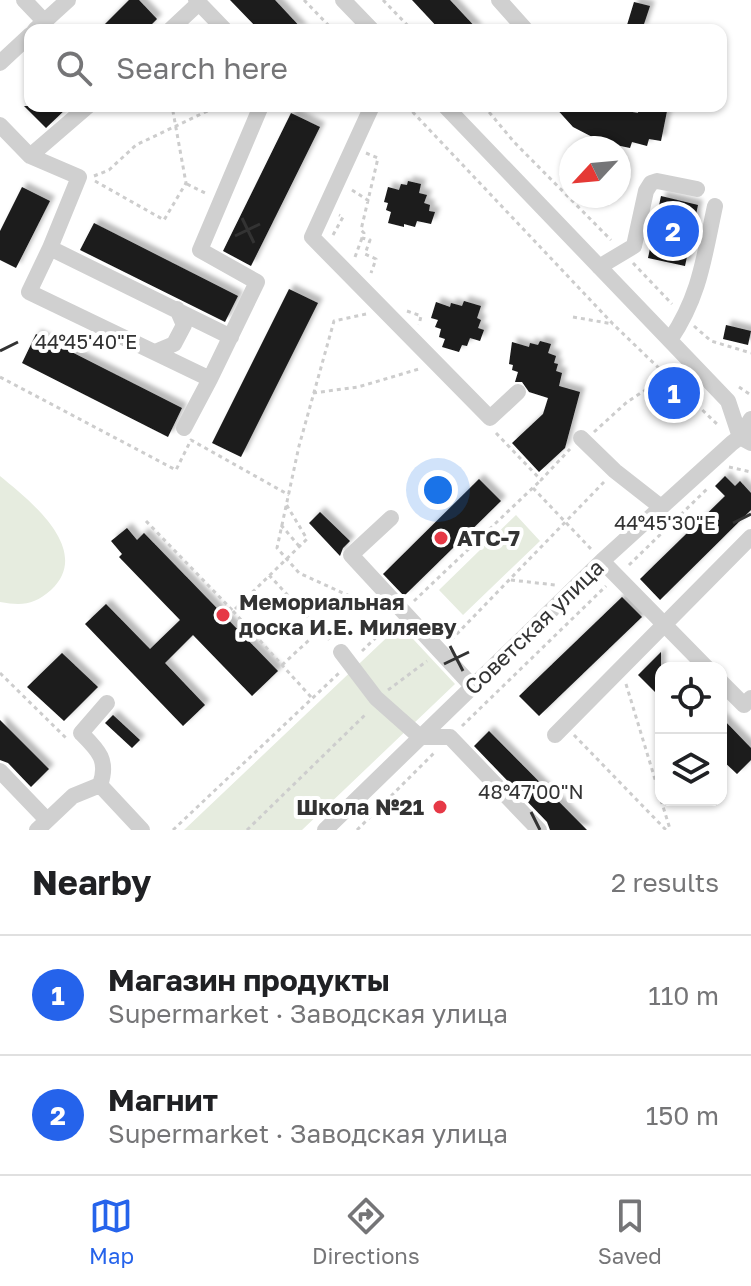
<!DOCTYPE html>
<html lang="en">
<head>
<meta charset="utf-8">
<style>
  body { margin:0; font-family:"Golos Text",sans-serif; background:#f6f6f6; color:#202124 }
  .controls { position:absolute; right:24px; bottom:24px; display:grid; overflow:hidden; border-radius:16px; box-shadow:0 2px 6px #0004 }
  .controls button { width:72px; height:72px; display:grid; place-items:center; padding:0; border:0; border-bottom:2px solid #e0e0e0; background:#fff; color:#202124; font:40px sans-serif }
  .compass { position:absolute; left:559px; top:136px; width:72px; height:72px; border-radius:50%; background:#fff; box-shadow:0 2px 6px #0004; rotate:244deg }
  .you { position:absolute; left:438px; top:490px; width:28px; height:28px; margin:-20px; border:6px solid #fff; border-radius:50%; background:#1a73e8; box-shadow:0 0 0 12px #1a73e833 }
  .badge { display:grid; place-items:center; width:52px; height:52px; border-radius:50%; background:#2563eb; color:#fff; font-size:26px; font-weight:700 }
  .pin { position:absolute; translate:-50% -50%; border:4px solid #fff; box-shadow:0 2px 8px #0006 }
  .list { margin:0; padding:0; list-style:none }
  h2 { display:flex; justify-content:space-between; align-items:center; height:104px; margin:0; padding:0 32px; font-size:34px }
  h2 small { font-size:26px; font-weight:400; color:#757577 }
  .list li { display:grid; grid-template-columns:52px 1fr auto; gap:24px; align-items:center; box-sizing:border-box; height:120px; padding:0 32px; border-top:2px solid #e0e0e0 }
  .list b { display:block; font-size:30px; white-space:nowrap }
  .list p { margin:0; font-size:26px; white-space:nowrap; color:#757577 }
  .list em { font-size:26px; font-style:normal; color:#757577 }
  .icon { flex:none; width:44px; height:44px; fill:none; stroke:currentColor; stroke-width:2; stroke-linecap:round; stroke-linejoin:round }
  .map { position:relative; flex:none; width:751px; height:830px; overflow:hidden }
  .search { position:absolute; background:#fff; box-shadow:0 2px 6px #0004; left:24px; right:24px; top:24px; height:88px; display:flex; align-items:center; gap:20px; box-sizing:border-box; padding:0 28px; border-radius:16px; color:#757577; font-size:30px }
  .sheet { height:344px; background:#fff }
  nav { display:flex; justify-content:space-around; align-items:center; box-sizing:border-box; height:112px; border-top:2px solid #e0e0e0; background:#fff; font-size:22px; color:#757577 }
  nav a { display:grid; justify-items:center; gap:4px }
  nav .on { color:#2563eb }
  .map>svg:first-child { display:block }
</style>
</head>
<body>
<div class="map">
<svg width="751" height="830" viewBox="0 0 751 830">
  <defs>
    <filter id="shadow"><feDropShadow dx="5" dy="-5" stdDeviation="2" flood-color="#0004"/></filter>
  </defs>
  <rect width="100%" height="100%" fill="#fff"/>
  <path fill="#e6ecdf" d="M0 476C28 499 94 550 51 590 34 605 22 606 0 602Z
    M516 515 540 541 463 615 439 590Z
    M400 625 455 684 302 830H184Z"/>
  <path fill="#1a1a1a" filter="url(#shadow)" d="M129 0H139L157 19 146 30H99Z
    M230 0H275L303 30H259Z
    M412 0H450L478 30H440Z
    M634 2 650 6 642 30 627 25Z
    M24 106H69L46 128Z
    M554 106H598L638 113 639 106H668L661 141 649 139 647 146 632 142 630 148 602 142 573 127Z
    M291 113 320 127 251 266 223 251Z
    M408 181 421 184 419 193 427 195 424 203 430 205 429 211 435 212 431 224 417 221 415 227 404 224V227L388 223 391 212 386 210 388 203 384 202 388 187 399 190 401 184 407 185Z
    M22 187 50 201 16 268 0 260V231Z
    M661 196 698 205 685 266 648 258Z
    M94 223 238 296 225 322 80 250Z
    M289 289 318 303 241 457 212 443Z
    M464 301 481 306 477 318 481 320 478 328 484 330 480 341 470 338 467 346 462 345 459 352 442 347 445 339 439 337 441 329 435 327 438 320 431 318 436 302 450 307 451 303 462 306Z
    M726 325 751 331 748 345 723 339Z
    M36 334 182 408 168 437 22 363Z
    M540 341 551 344 548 353 556 356 554 363 558 364 556 371 562 373 559 386 580 392 565 448 539 472 512 443 543 414 548 398 529 392 522 382H515L518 372 512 370 513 365 509 364 512 342 529 347 530 343 538 345Z
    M725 476 735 486 740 481 751 493V510L660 600 640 579 725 496 715 486Z
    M479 479 501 501 404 596 383 574Z
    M320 512 350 541 343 548 340 556 309 523Z
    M127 528 137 540 144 533 278 671 252 696 193 635 165 663 205 705 183 726 85 624 106 604 150 649 180 620 119 557 122 554 111 541Z
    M622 597 642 617 539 716 519 696Z
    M661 652V698L638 675Z
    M62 653 98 687 64 721 27 687Z
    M113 715 140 740 132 748 105 723Z
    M721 717 751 748V760L737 774 721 759Z
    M0 720 49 769 31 787 8 763 0 760Z
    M489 731 587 830H550L547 822 474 746Z"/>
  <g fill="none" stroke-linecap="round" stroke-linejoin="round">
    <path stroke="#cdcdcd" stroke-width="3" stroke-dasharray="4 4" stroke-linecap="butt" d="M304 0 333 30
      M383 0 412 30
      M407 106 613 324 719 426
      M484 106 514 142 611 240
      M366 153 378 158 361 230 364 233 362 238 370 240 365 254 376 259 371 273
      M94 176 109 170 136 145 218 106
      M95 181 164 220 186 183 172 106
      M187 184 205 193
      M352 190 369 201
      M333 235 343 217 339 215
      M355 257 362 238
      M633 263 672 304
      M407 311 421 316 419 325
      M366 314 334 321 299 446 277 548 299 573 378 609
      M573 317 613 324
      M694 326 711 341 751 353
      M0 377 176 470 191 440 289 495
      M739 387 751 395
      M313 393 358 387 419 369
      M594 432 627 402 667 376
      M496 433 541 480 570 449
      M729 467 751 472
      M533 488 591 549
      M146 521 233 611 307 539 286 504
      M281 525 299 546
      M629 565 707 489
      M269 575 329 640
      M511 580 555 585
      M414 601 541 480
      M233 611 311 697
      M451 640 604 482
      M362 651 391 623
      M282 665 320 630
      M0 673 66 738
      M626 684 661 799
      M388 690 427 661
      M462 726 606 586
      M574 735 666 830
      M661 800 670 829
      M173 830 339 673
      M247 830 367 713
      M357 830 434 753"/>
    <path stroke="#d0d0d0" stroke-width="16" d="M24 0 45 22
      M196 0 225 30
      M343 0 372 30
      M499 0 526 30
      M35 30 68 0
      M170 30 199 3
      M0 63 30 35
      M372 106 312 237 490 418 518 392
      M445 106 728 401 740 437
      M0 125 30 156 79 177 50 248
      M30 156 88 106
      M599 267 634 246 646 191 651 183 657 181 697 189
      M231 337 50 248 29 292 210 379 257 282 200 250 261 106
      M670 340C700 296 704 257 715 206
      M155 352 174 344 184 325 177 309
      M184 428 210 379
      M740 437 751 419
      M581 438 615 471 661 507
      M391 518 351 555 473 687
      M602 561 707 668
      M341 652 376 698 420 737H450L539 830
      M721 682 744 705 751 698
      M555 735 751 537
      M0 771 47 820
      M100 785C109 760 98 750 81 733L107 703
      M37 830 73 796 100 785 142 830
      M325 830 602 561 732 443 740 437 751 443"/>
  </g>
  <path fill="none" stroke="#333" stroke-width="3" d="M242 218 254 243M235 236 260 224M0 351 18 342M733 523 751 514M450 646 463 671M444 664 469 652M531 812 540 830"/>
  <g fill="#e63946" stroke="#fff" stroke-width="3">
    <circle cx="441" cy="538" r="8"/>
    <circle cx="223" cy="615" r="8"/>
    <circle cx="440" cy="807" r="8"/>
  </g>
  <g text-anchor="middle" stroke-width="8" stroke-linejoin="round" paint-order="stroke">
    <g font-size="22" font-weight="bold" fill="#333" stroke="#fff" text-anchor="start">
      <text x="457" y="546">АТС-7</text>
      <text x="239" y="610">Мемориальная<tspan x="239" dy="25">доска И.Е. Миляеву</tspan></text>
      <text x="424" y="815" text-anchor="end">Школа №21</text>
    </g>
    <g font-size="22" fill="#333" stroke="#fff">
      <text transform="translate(534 627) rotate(-44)" y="8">Советская улица</text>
    </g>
  </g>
  <g font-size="20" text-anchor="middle" fill="#333" stroke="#fff" stroke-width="8" stroke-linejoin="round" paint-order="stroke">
    <text x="86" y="349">44°45'40"E</text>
    <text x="665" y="530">44°45'30"E</text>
    <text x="531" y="799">48°47'00"N</text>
  </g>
</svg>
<div class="controls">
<button><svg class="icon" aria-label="locate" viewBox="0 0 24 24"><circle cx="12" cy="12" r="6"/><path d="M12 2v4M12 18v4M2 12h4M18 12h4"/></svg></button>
<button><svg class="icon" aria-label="layers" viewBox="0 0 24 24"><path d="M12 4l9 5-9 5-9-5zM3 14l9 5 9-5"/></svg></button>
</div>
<svg class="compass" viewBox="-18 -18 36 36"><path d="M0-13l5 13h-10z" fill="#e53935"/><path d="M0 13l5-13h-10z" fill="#757577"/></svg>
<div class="you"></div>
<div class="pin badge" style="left:674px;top:393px">1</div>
<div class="pin badge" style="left:673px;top:231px">2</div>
<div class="search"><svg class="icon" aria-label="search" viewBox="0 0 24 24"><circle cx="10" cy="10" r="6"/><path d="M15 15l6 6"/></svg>Search here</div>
</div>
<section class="sheet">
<h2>Nearby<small>2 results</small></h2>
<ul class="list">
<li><span class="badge">1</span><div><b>Магазин продукты</b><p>Supermarket · Заводская улица</p></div><em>110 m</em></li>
<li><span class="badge">2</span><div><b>Магнит</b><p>Supermarket · Заводская улица</p></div><em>150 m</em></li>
</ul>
</section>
<nav>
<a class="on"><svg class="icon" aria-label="map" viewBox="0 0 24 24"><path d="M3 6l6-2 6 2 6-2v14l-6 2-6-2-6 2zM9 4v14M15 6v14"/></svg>Map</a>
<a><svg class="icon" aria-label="directions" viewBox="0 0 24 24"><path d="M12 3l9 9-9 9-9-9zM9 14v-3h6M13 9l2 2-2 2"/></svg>Directions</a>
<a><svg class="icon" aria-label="saved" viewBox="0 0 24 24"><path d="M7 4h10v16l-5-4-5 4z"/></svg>Saved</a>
</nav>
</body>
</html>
